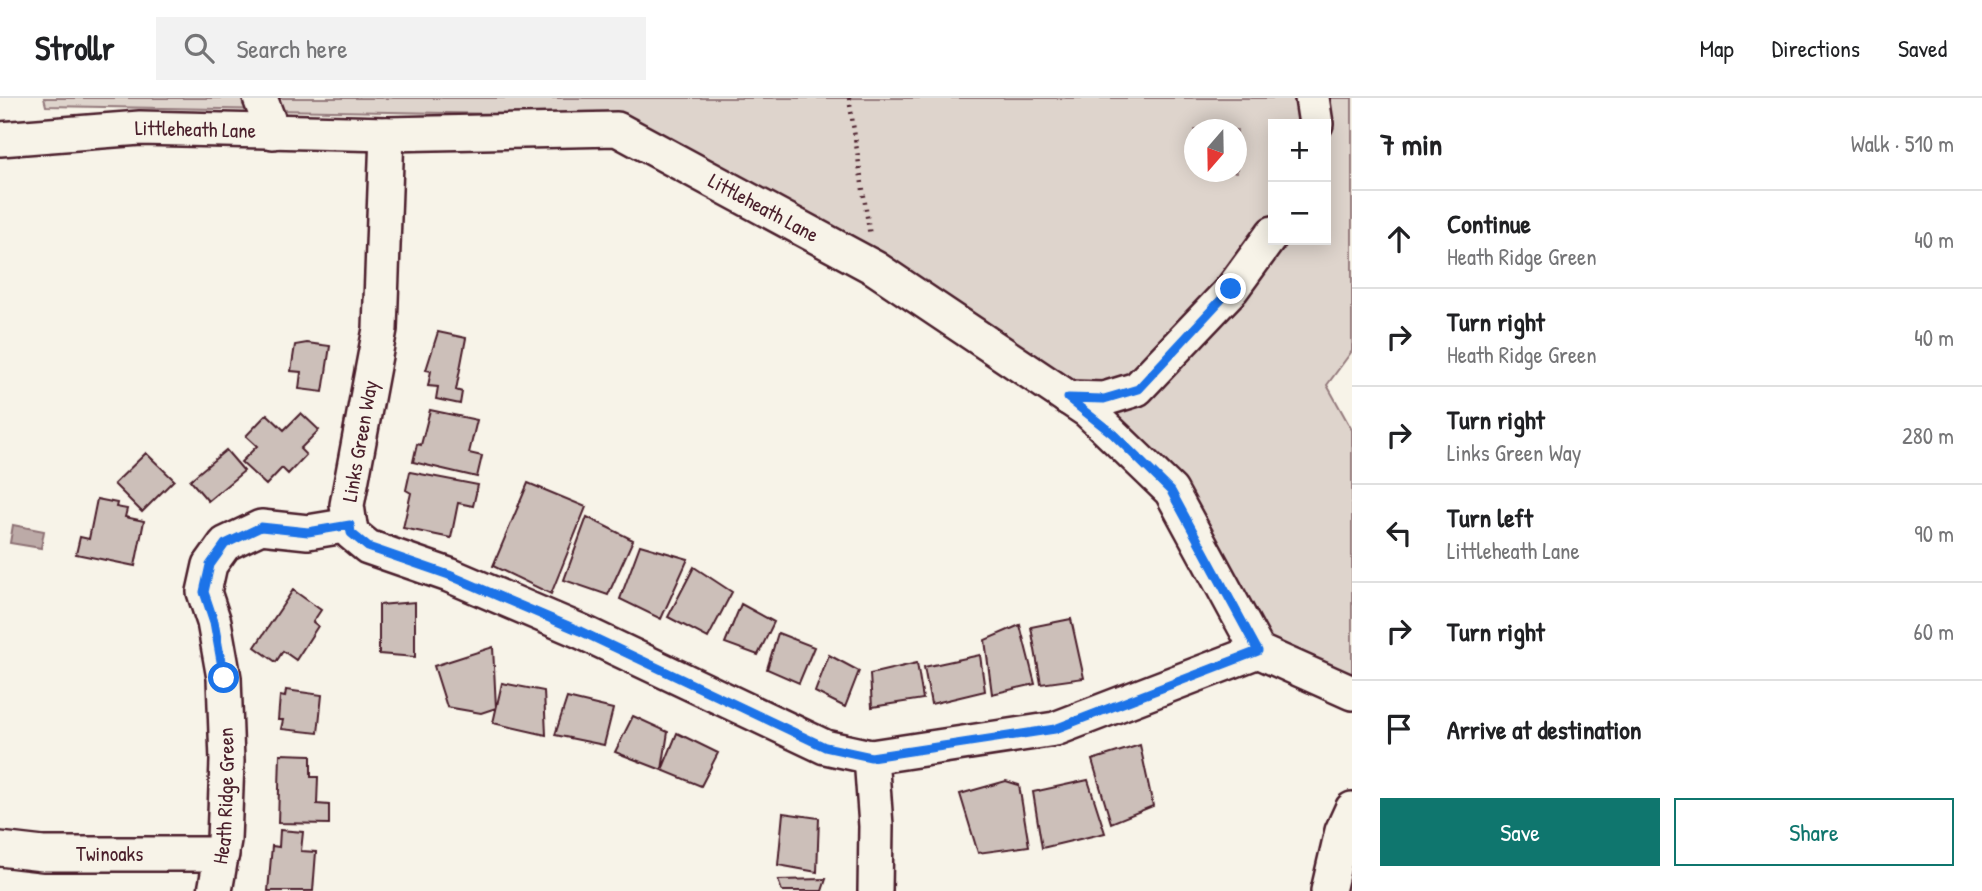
<!DOCTYPE html>
<html lang="en">
<head>
<meta charset="utf-8">
<style>
  body { margin:0; font-family:"Patrick Hand",sans-serif; background:#f2f2f2; color:#202124 }
  .controls { position:absolute; right:21px; top:21px; display:grid; overflow:hidden; border-radius:0px; box-shadow:0 4px 18px #0003 }
  .controls button { width:63px; height:63px; display:grid; place-items:center; padding:0; border:0; border-bottom:2px solid #e0e0e0; background:#fff; color:#202124; font:35px sans-serif }
  .compass { position:absolute; left:1184px; top:21px; width:63px; height:63px; border-radius:50%; background:#fff; box-shadow:0 4px 18px #0003; rotate:200deg }
  .stop { position:absolute; width:21px; height:21px; margin:-16px; border:5px solid #1a73e8; border-radius:50%; background:#fff }
  .stop.end { background:#1a73e8; border-color:#fff; box-shadow:0 2px 7px #0008 }
  .list { margin:0; padding:0; list-style:none }
  h2 { display:flex; justify-content:space-between; align-items:center; height:91px; margin:0; padding:0 28px; font-size:30px }
  h2 small { font-size:23px; font-weight:400; color:#757577 }
  .list li { display:grid; grid-template-columns:46px 1fr auto; gap:21px; align-items:center; box-sizing:border-box; height:98px; padding:0 28px; border-top:2px solid #e0e0e0 }
  .list b { display:block; font-size:26px; white-space:nowrap }
  .list p { margin:0; font-size:23px; white-space:nowrap; color:#757577 }
  .list em { font-size:23px; font-style:normal; color:#757577 }
  .actions { display:flex; gap:14px; padding:21px 28px }
  .actions a { flex:1; padding:16px 0; border:2px solid #0f766e; border-radius:0px; text-align:center; font-size:24px; color:#0f766e }
  .actions .main { background:#0f766e; color:#fff }
  .icon { flex:none; width:38px; height:38px; fill:none; stroke:currentColor; stroke-width:2; stroke-linecap:round; stroke-linejoin:round }
  .map { position:relative; flex:none; width:1352px; height:793px; overflow:hidden }
  header { display:flex; align-items:center; gap:42px; box-sizing:border-box; height:98px; padding:0 35px; background:#fff; border-bottom:2px solid #e0e0e0 }
  header strong { font-size:33px }
  nav { display:flex; gap:38px; margin-inline-start:auto; font-size:24px }
  .search { width:490px; height:63px; background:#f2f2f2; display:flex; align-items:center; gap:18px; box-sizing:border-box; padding:0 24px; border-radius:0px; color:#757577; font-size:26px }
  main { display:flex }
  aside { flex:1; background:#fff }
  .map>svg:first-child { display:block }
</style>
</head>
<body>
<header>
<strong>Strollr</strong>
<div class="search"><svg class="icon" aria-label="search" viewBox="0 0 24 24"><circle cx="10" cy="10" r="6"/><path d="M15 15l6 6"/></svg>Search here</div>
<nav><a>Map</a><a>Directions</a><a>Saved</a></nav>
</header>
<main>
<div class="map">
<svg width="1352" height="793" viewBox="0 0 1352 793">
  <rect width="100%" height="100%" fill="#f7f3e8"/>
  <filter id="ink" filterUnits="userSpaceOnUse"><feTurbulence type="fractalNoise" baseFrequency=".0143" numOctaves="2"/><feDisplacementMap in="SourceGraphic" scale="14" xChannelSelector="R" yChannelSelector="G"/><feConvolveMatrix kernelMatrix="1 2 1 2 8 2 1 2 1" color-interpolation-filters="sRGB"/></filter>
  <g filter="url(#ink)">
    <path fill="#ded4cc" stroke="#947a7c" stroke-width="2" fill-rule="evenodd" d="M44 0H1352V253L1327 287 1352 332V584L1263 545 1177 388 621 18 46 8ZM1273 26H1326V142H1273ZM1195 32H1237V74H1195Z"/>
    <path fill="#bcaaa7" stroke="#8e7275" stroke-width="2" d="M13 427 44 433 41 450 10 445Z"/>
    <path fill="#ccbfb9" stroke="#4a1f2b" stroke-width="2" d="M438 234 466 240 456 292 462 294 460 306 436 301 438 289 428 288 431 273 426 272Z
      M307 245 330 248 323 294 299 291 301 274 291 273 295 247Z
      M430 312 477 322 469 355 482 358 477 379 413 364 417 346 421 347Z
      M301 315 319 332 300 351 306 357 288 376 282 370 266 387 241 364 257 348 246 338 267 316 284 332Z
      M226 352 244 373 208 403 190 382Z
      M146 355 174 382 142 414 114 386Z
      M410 374 478 387 473 408 458 405 451 440 403 430 411 395 406 392Z
      M528 385 586 409 551 496 493 468Z
      M97 401 117 405 116 409 127 411 125 419 144 423 135 468 76 456 80 439 89 441Z
      M587 419 633 442 608 497 564 482Z
      M640 447 688 461 661 521 620 501Z
      M694 469 732 494 708 540 668 519Z
      M293 492 321 512 313 524 318 528 296 562 283 553 276 564 255 549Z
      M415 504V559L379 556V507Z
      M741 506 774 524 758 557 725 545Z
      M1071 521 1084 580 1041 586 1031 529Z
      M1020 527 1035 586 992 596 985 542Z
      M778 535 814 549 799 585 767 571Z
      M493 549 496 610 481 615 447 609 434 568Z
      M829 557 859 573 845 609 815 594Z
      M980 557 985 593 931 606 924 569Z
      M917 565 923 601 872 609 870 576Z
      M502 585 544 593 546 637 493 625Z
      M286 592 322 597 318 635 281 631 283 622H278L280 598 285 599Z
      M567 600 613 611 604 647 555 637Z
      M633 618 668 634 662 672 615 654Z
      M677 635 718 655 701 688 662 672Z
      M1140 647 1153 708 1111 725 1092 662Z
      M280 656 311 657V679H318L317 706 329 707V726L278 725Z
      M1088 682 1105 735 1042 750 1033 694Z
      M1006 683 1019 687 1029 748 978 755 960 696Z
      M783 715 819 720 817 774 778 767Z
      M280 732 303 734 301 753 316 754 313 793H268L272 748 279 749Z
      M826 781 822 793H782L778 782Z"/>
    <g fill="none" stroke-linecap="round" stroke-linejoin="round">
      <g stroke="#4a1f2b" stroke-width="38">
        <g id="minor">
          <path d="M260 0 273 34"/>
          <path d="M1312 0 1316 26"/>
          <path d="M387 36 380 231 347 407 351 435 368 449 449 477 580 533 825 649 871 659 1055 631 1258 553"/>
          <path id="s1" d="M0 41 140 30 387 36 617 31 875 170 1088 313 1171 393 1258 553 1352 595"/>
          <path d="M1068 300 1104 301 1137 291 1232 191 1273 135"/>
          <path d="M871 659 876 728 875 793"/>
          <path id="s2" d="M0 751 43 756H222"/>
          <path id="s3" d="M215 793 224 742 227 663 224 580 214 524 204 494 210 467 225 446 261 429 308 434 350 427"/>
          <path d="M1328 793 1342 733 1352 711"/>
        </g>
      </g>
      <path stroke="#4a1f2b" stroke-width="4.5" stroke-dasharray="2 5" stroke-linecap="butt" d="M849 0 870 138"/>
      <use href="#minor" stroke="#f7f3e8" stroke-width="33"/>
    </g>
  </g>
  <g fill="none" stroke-linecap="round" stroke-linejoin="round" filter="url(#ink)">
    <path stroke="#1a73e8" stroke-width="9" d="M224 580 214 524 204 494 210 467 225 446 261 429 308 434 350 427 351 435 368 449 449 477 580 533 825 649 871 659 1055 631 1258 553 1171 393 1113 336 1068 300 1104 301 1138 291 1231 191"/>
  </g>
  <g text-anchor="middle" stroke-width="5" stroke-linejoin="round" paint-order="stroke">
    <g font-size="21" fill="#4a1f2b" stroke="#f7f3e8">
      <text dy="7" stroke="none"><textPath href="#s1" startOffset="196">Littleheath Lane</textPath></text>
      <text dy="7" stroke="none"><textPath href="#s1" startOffset="784">Littleheath Lane</textPath></text>
      <text transform="translate(360 343) rotate(-80)" y="7">Links Green Way</text>
      <text dy="7" stroke="none"><textPath href="#s3" startOffset="96">Heath Ridge Green</textPath></text>
      <text dy="7" stroke="none"><textPath href="#s2" startOffset="110">Twinoaks</textPath></text>
    </g>
  </g>
</svg>
<div class="controls">
<button>+</button>
<button>−</button>
</div>
<svg class="compass" viewBox="-18 -18 36 36"><path d="M0-13l5 13h-10z" fill="#e53935"/><path d="M0 13l5-13h-10z" fill="#757577"/></svg>
<div class="stop" style="left:224px;top:580px"></div>
<div class="stop end" style="left:1231px;top:191px"></div>
</div>
<aside>
<h2>7 min<small>Walk · 510 m</small></h2>
<ul class="list">
<li><svg class="icon" aria-label="ahead" viewBox="0 0 24 24"><path d="M12 20V5M6 11l6-6 6 6"/></svg><div><b>Continue</b><p>Heath Ridge Green</p></div><em>40 m</em></li>
<li><svg class="icon" aria-label="right" viewBox="0 0 24 24"><path d="M7 20v-9h11M14 6l5 5-5 5"/></svg><div><b>Turn right</b><p>Heath Ridge Green</p></div><em>40 m</em></li>
<li><svg class="icon" aria-label="right" viewBox="0 0 24 24"><path d="M7 20v-9h11M14 6l5 5-5 5"/></svg><div><b>Turn right</b><p>Links Green Way</p></div><em>280 m</em></li>
<li><svg class="icon" aria-label="left" viewBox="0 0 24 24"><path d="M17 20v-9H6M10 6l-5 5 5 5"/></svg><div><b>Turn left</b><p>Littleheath Lane</p></div><em>90 m</em></li>
<li><svg class="icon" aria-label="right" viewBox="0 0 24 24"><path d="M7 20v-9h11M14 6l5 5-5 5"/></svg><div><b>Turn right</b></div><em>60 m</em></li>
<li><svg class="icon" aria-label="arrive" viewBox="0 0 24 24"><path d="M6 21V4h12l-3 4 3 4H6"/></svg><div><b>Arrive at destination</b></div></li>
</ul>
<div class="actions"><a class="main">Save</a><a>Share</a></div>
</aside>
</main>
</body>
</html>
